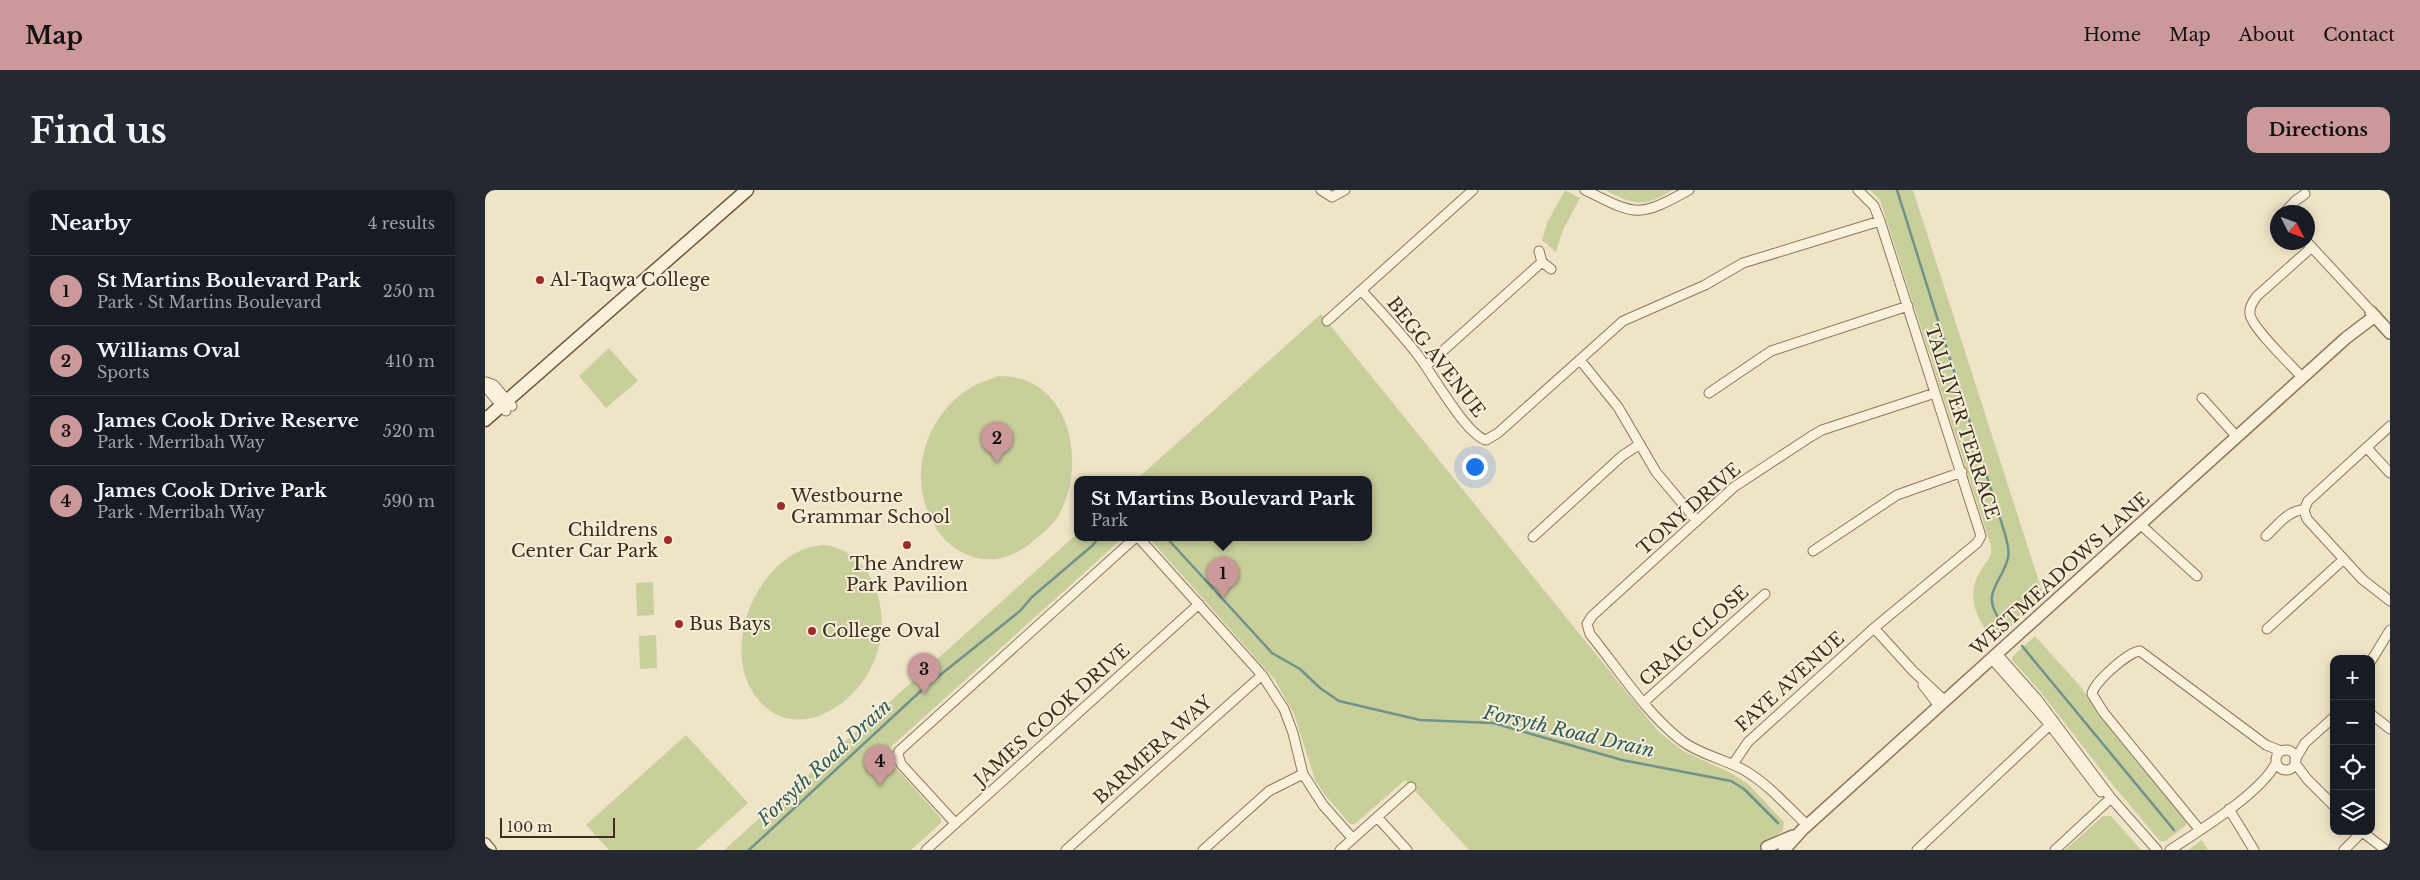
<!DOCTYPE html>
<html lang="en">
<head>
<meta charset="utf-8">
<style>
  body { margin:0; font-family:"Libre Baskerville",serif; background:#242831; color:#f1f3f6 }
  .controls { position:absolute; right:15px; bottom:15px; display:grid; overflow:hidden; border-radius:10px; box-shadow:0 2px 12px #0003 }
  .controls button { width:45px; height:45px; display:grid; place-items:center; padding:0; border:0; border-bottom:1px solid #363941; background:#171b24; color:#f1f3f6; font:25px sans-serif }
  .compass { position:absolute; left:1785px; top:15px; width:45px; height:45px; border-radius:50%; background:#171b24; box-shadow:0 2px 12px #0003; rotate:132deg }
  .scale { position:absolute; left:15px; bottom:12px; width:115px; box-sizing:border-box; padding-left:5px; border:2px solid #3d2e20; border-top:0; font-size:14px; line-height:18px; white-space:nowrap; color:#3d2e20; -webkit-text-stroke:4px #f7eed8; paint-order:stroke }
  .you { position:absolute; left:989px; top:276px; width:18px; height:18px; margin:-12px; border:4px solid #fff; border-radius:50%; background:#1a73e8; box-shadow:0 0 0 8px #1a73e833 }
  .badge { display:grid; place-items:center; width:32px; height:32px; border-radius:50%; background:#cc999b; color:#111; font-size:16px; font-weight:700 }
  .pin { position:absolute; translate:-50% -41px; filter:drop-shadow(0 1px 2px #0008) }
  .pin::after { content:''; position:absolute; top:26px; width:18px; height:15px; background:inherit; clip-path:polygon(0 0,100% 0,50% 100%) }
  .popup { position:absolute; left:589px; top:286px; width:298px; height:65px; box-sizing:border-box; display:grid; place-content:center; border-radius:10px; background:#171b24; filter:drop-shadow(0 1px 4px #0005); font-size:16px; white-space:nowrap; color:#9ea1a6 }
  .popup b { font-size:19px; color:#f1f3f6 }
  .popup::after { content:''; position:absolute; left:50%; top:100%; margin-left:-10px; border:10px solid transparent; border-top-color:#171b24 }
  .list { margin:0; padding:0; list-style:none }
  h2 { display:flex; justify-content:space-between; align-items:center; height:65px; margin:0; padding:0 20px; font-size:21px }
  h2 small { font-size:16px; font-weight:400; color:#9ea1a6 }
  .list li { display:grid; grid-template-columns:32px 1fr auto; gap:15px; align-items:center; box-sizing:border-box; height:70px; padding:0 20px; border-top:1px solid #363941 }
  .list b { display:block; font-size:19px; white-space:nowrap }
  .list p { margin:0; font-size:16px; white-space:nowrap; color:#9ea1a6 }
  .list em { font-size:16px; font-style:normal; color:#9ea1a6 }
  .icon { flex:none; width:28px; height:28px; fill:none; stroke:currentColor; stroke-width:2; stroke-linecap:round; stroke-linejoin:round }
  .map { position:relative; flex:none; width:1905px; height:660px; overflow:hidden; border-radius:10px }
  header { display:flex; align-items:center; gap:30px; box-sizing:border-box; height:70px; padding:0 25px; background:#cc999b; color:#111 }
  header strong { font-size:24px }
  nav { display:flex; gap:28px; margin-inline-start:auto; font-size:18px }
  .intro { display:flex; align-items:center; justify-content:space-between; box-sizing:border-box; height:120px; padding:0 30px }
  h1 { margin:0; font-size:35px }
  .button { padding:12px 22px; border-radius:10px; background:#cc999b; color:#111; font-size:18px; font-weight:700 }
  main { display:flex; gap:30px; padding:0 30px }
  aside { flex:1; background:#171b24; border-radius:10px; box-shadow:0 2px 12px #0003 }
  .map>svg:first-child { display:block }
</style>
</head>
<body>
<header>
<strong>Map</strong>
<nav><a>Home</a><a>Map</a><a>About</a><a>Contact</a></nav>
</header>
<div class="intro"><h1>Find us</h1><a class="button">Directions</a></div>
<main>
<aside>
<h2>Nearby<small>4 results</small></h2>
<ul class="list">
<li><span class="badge">1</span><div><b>St Martins Boulevard Park</b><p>Park · St Martins Boulevard</p></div><em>250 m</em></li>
<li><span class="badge">2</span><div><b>Williams Oval</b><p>Sports</p></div><em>410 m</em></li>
<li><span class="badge">3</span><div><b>James Cook Drive Reserve</b><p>Park · Merribah Way</p></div><em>520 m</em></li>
<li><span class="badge">4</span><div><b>James Cook Drive Park</b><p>Park · Merribah Way</p></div><em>590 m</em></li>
</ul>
</aside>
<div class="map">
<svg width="1905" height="660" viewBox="0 0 1905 660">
  <rect width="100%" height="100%" fill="#f0e4c8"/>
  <path fill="#c9cf9b" d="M1080 0 1095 8 1078 40 1071 62 1057 50 1062 33Z
    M1120 0H1187C1160 18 1148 15 1120 0Z
    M1385 0H1428L1559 407 1510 451C1491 431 1480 406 1496 380 1501 371 1508 367 1506 356L1395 10Z
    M836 124 1173 541 1198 561 1246 583 1263 594 1299 632 1298 640 1276 660H984L920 590 870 634H865L840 605 830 590 809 524 790 490 663 347H883V289H652Z
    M124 158 153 191 121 218 94 186Z
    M514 186C583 185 602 268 576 321 569 336 554 346 542 356 523 370 499 374 478 363 463 356 452 342 445 327 424 283 441 227 482 200 492 193 503 190 514 186Z
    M593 343V347H639L398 564 456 628V633L426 660H239Z
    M340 355C389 362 406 421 392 463 377 514 308 560 269 504 234 453 277 357 340 355Z
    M168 392 169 425 152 426 151 393Z
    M171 445 172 478 155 479 154 446Z
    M1550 446 1596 497 1637 554 1702 631 1701 635 1681 651H1675L1627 594 1554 500 1527 470 1528 466Z
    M201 545 263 613 211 660H124L101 635Z
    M1618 626H1626L1656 660H1580Z
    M1717 650 1723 660H1703Z"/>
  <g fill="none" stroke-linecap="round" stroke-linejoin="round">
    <path stroke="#6f938a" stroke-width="2.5" d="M1412 0 1520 344C1522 352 1525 360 1523 368 1516 395 1494 403 1517 433
      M681 347 787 463 815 479 835 498 854 511 935 530 1008 533 1137 570 1246 591 1259 599 1293 633
      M1537 456 1689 640
      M264 660 439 498 535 421 547 407 608 355 614 347"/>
    <g stroke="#8d765c" stroke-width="11">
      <path id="minor" d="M836 0 847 7 860 0
        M1100 0C1152 26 1153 28 1204 0
        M1800 22 1810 11 1820 4
        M1822 52 1885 120
        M1054 61 1057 72 1066 79
        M877 101C896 122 915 142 932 164 947 183 981 245 1001 250L1013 243 1138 131 1220 95 1258 73 1395 31
        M842 131 988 0
        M1095 170 1133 217 1171 282 1212 331
        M941 176 1057 72
        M1818 188C1807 176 1766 137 1765 124 1764 117 1768 111 1772 106L1827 57
        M0 192 4 201 21 221
        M1 192 9 195 27 216
        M1224 203 1286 161 1423 116
        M1717 208 1752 247
        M1905 236 1823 311 1819 320 1822 329 1877 389 1905 411
        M1882 258 1905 283
        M1656 335 1712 386
        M1781 346C1791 337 1804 319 1819 320
        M653 347 777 485 799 519 808 543 818 584 838 615 868 649
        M1048 347 1137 266 1155 254
        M1328 361 1412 305 1477 282
        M1389 438 1428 481 1460 511
        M1782 439 1859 369
        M1512 464 1552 509 1626 608 1672 660
        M1507 469 1565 535 1616 602
        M1886 471 1905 440
        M1438 495 1454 516
        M1159 512 1280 404
        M1886 524 1905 539
        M1791 570a10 10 0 1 1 20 0a10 10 0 1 1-20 0Z
        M1810 570 1820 553 1849 527
        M1810 573 1822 589 1849 616
        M1248 574 1263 552 1389 438 1492 353 1496 346 1395 31 1389 16 1373 0
        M1744 619 1769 660
        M892 627 922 660
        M470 633 416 574 413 565 414 561 651 347
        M1322 635C1302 616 1283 594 1259 580 1239 569 1216 565 1197 551 1161 523 1134 480 1105 444L1102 434 1107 426 1249 297 1325 247 1337 240 1450 203
        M1714 639 1619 523 1607 504C1608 493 1643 462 1655 461L1781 555 1796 561
        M1876 641 1901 660
        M441 660 714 414
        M581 660 777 485
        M718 660 784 601 818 584
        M855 660 926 597
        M1432 660 1569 531
        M1570 660 1626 608
        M1685 660C1714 641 1776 603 1791 573
        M1859 660 1877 642"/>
    </g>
    <g stroke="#8d765c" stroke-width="14">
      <path id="tertiary" d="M1886 122 1905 143
        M0 654 5 660
        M1282 657 1308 646
        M1299 660 1317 640 1861 148 1890 126"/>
    </g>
    <g stroke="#6f573f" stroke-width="15">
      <path id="secondary" d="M0 230 262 0"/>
    </g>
    <use href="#minor" stroke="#faf1dc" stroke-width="9"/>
    <use href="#tertiary" stroke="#faf1dc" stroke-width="11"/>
    <use href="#secondary" stroke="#faf1dc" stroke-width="12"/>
  </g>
  <g fill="#9e2a2b" stroke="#f7eed8" stroke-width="2">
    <circle cx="55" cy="90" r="5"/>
    <circle cx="296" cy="316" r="5"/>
    <circle cx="183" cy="350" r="5"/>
    <circle cx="422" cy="355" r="5"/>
    <circle cx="194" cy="434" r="5"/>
    <circle cx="327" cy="441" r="5"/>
  </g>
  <g text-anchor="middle" stroke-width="4" stroke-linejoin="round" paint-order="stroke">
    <g font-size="18" fill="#3d2e20" stroke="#f7eed8" text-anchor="start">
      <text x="65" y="96">Al-Taqwa College</text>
      <text x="306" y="312">Westbourne<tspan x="306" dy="21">Grammar School</tspan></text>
      <text x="173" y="346" text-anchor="end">Childrens<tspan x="173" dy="21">Center Car Park</tspan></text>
      <text x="422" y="380" text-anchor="middle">The Andrew<tspan x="422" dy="21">Park Pavilion</tspan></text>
      <text x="204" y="440">Bus Bays</text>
      <text x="337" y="447">College Oval</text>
    </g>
    <g font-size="18" fill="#3d2e20" stroke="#f7eed8">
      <text transform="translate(951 167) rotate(52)" y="6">BEGG AVENUE</text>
      <text transform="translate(1477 232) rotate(72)" y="6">TALLIVER TERRACE</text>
      <text transform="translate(1204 319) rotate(-41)" y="6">TONY DRIVE</text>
      <text transform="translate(1575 384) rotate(-42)" y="6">WESTMEADOWS LANE</text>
      <text transform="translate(1209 446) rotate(-42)" y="6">CRAIG CLOSE</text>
      <text transform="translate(1305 492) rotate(-42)" y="6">FAYE AVENUE</text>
      <text transform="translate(567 525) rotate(-42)" y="6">JAMES COOK DRIVE</text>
      <text transform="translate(668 560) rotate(-42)" y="6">BARMERA WAY</text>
    </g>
    <g font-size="19" font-style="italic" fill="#2f5d5a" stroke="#f7eed8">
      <text transform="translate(1084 541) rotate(13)" y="7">Forsyth Road Drain</text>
      <text transform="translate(339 572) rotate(-43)" y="7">Forsyth Road Drain</text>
    </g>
  </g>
</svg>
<div class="controls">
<button>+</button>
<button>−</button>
<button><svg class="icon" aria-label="locate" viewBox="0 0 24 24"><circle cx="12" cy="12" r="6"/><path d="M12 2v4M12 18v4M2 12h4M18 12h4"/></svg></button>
<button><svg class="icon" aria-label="layers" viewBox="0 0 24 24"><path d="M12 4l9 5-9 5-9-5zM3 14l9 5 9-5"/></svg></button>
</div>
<svg class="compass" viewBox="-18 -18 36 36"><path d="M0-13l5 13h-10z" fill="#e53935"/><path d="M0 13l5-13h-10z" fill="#9ea1a6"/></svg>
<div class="scale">100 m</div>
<div class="you"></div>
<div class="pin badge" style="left:738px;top:408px">1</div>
<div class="popup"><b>St Martins Boulevard Park</b>Park</div>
<div class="pin badge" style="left:512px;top:273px">2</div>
<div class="pin badge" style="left:439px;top:504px">3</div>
<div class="pin badge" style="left:395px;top:596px">4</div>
</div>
</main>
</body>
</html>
